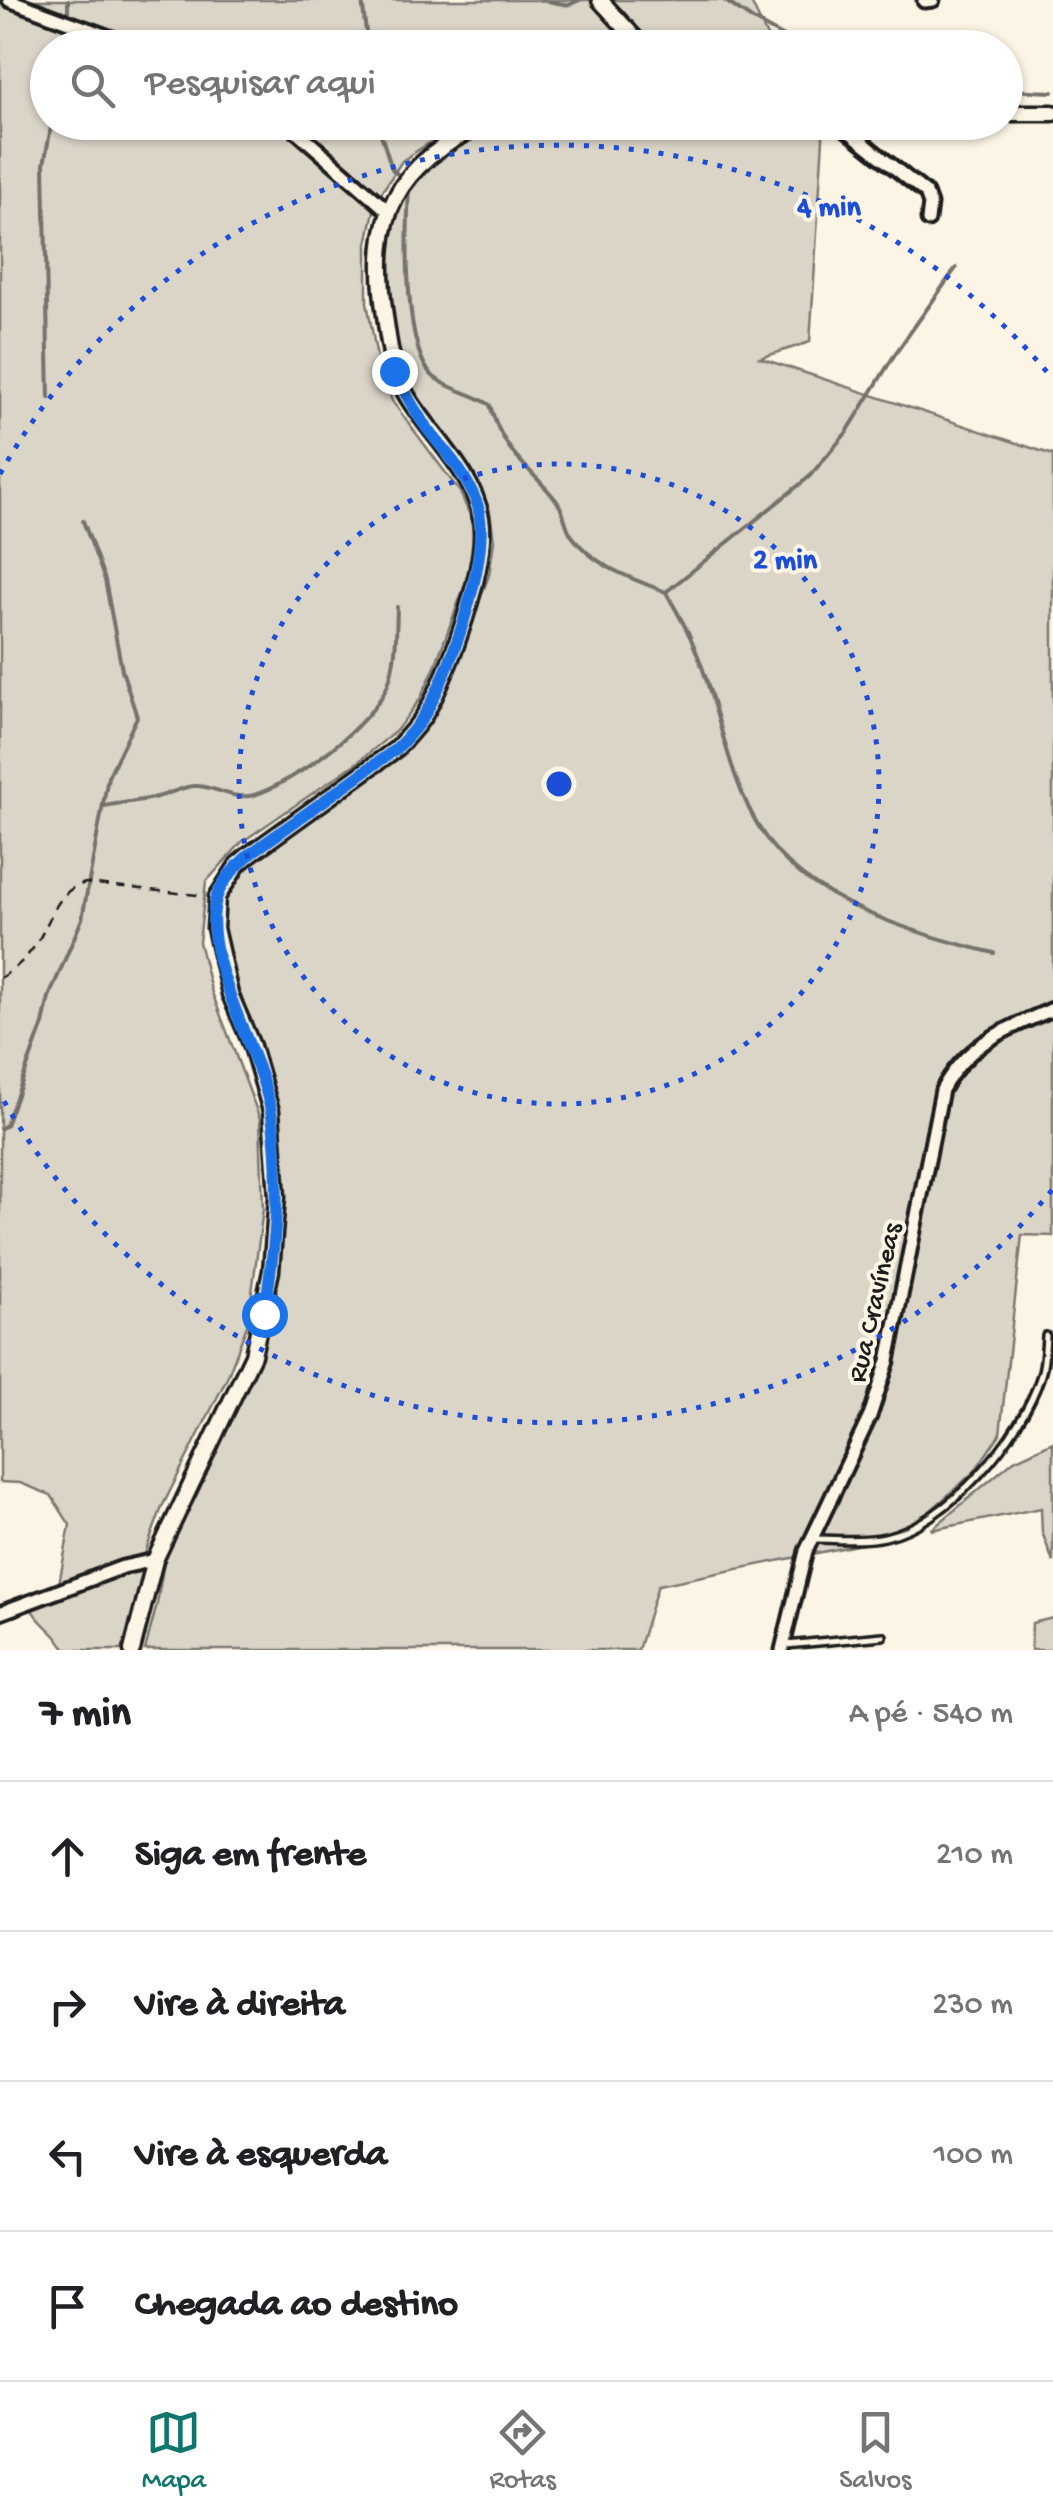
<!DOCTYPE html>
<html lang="pt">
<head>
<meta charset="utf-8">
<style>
  body { margin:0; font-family:"Gochi Hand",sans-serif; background:#f6f6f6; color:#202124 }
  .stop { position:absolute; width:30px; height:30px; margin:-22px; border:8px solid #1a73e8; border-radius:50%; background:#fff }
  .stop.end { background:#1a73e8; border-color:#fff; box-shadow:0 2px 10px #0008 }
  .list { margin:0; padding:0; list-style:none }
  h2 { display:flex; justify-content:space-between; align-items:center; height:130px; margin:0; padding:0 40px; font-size:42px }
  h2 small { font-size:32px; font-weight:400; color:#757577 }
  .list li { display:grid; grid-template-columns:65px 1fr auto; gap:30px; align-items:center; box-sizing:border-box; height:150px; padding:0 40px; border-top:2px solid #e0e0e0 }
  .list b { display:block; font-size:38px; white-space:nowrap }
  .list em { font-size:32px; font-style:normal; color:#757577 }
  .icon { flex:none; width:55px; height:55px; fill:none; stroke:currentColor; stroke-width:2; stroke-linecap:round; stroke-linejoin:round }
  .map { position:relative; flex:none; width:1053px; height:1650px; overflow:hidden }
  .search { position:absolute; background:#fff; box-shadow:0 2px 8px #0004; left:30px; right:30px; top:30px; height:110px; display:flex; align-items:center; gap:25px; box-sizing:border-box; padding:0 35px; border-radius:55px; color:#757577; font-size:38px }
  .sheet { height:730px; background:#fff }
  nav { display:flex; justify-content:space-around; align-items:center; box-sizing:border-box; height:140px; border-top:2px solid #e0e0e0; background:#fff; font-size:28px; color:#757577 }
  nav a { display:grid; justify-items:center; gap:5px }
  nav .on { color:#0f766e }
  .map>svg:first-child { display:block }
</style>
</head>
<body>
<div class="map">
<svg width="1053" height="1650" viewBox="0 0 1053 1650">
  <rect width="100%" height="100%" fill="#fcf5e5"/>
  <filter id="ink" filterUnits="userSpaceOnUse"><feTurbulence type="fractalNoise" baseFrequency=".01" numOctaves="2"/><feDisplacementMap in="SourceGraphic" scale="20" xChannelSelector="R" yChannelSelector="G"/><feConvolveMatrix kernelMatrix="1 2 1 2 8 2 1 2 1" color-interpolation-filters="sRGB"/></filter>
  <g filter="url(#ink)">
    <path fill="#dbd5c8" stroke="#7c7872" stroke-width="2.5" d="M0 0H750L772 47 48 48V122L459 123 402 161 376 201 367 244V302L378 364 392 401 460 492 471 518 474 541 470 571 434 669 420 699 396 731 358 762 242 842 206 882 199 942 211 990 260 1119 263 1209 248 1323 227 1378 162 1507 144 1556 138 1600 124 1650H66C55 1630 34 1622 27 1599L58 1589 70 1525 51 1495 20 1483 0 1482Z
      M507 123H824L810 342 760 358 1053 455V1236L1022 1235 1000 1434 974 1472 902 1536 658 1585 638 1650H145L157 1604 164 1562 181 1515 246 1386 268 1328 283 1211 279 1114 230 984 219 940 225 890 255 858 370 777 411 745 437 709 452 677 489 575 494 541 490 511 477 482 410 392 397 357 387 299V246L395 207 417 174 466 142Z
      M1053 1442V1562L1042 1532 1041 1508 931 1530 1014 1460Z
      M1053 1618V1650H1031L1032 1623Z"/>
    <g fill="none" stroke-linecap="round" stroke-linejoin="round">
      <path stroke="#75726c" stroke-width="4" d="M362 0 368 48
        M542 0 568 5 580 0
        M724 0 753 20 804 48
        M68 18V0
        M68 48V27
        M1006 90 1053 92
        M377 122 392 169 404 180
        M409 187C407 227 402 351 434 377 451 391 474 393 490 405 504 455 526 463 556 500 565 511 564 525 572 536 593 566 633 579 666 592 674 607 684 623 691 639 719 701 725 774 762 832 805 902 919 935 994 953
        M49 398 44 164 52 122
        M666 592 809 477 847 432 895 354 956 268
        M104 806C122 803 140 801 157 797 170 794 181 787 194 786 214 785 233 801 254 795 294 783 374 723 388 684 397 660 396 632 397 607
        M0 1129 6 1125 43 1024 49 997 82 919 108 777 137 717 122 670 105 580 83 521"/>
      <g stroke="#1c1c1c" stroke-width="12">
        <path id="service" d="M815 1539C838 1539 862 1542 885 1537 949 1523 1022 1436 1041 1375 1045 1363 1045 1349 1046 1336
          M786 1645 883 1636"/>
      </g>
      <g stroke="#1c1c1c" stroke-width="19">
        <path id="minor" d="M9 0 139 48
          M924 1 933 0
          M286 122 387 210
          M837 122 926 193 930 204 928 220
          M0 1613 123 1567 155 1560
          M782 1650 806 1551 870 1416 888 1361 942 1090C968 1042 1005 1030 1053 1009"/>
      </g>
      <g stroke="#1c1c1c" stroke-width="21">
        <path id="tertiary" d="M600 0 644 48
          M1006 113H1053
          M132 1650 155 1560 253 1355 271 1271 277 1197 271 1111 252 1046 230 994 215 928 217 897 238 864 250 854 396 749C406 738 417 727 425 714 449 675 489 563 481 518 473 471 431 436 407 396 392 371 389 345 385 316 370 215 394 165 488 122"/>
      </g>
      <path stroke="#1c1c1c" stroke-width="2.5" stroke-dasharray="10 8" stroke-linecap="butt" d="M0 978C14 970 27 958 36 944 51 922 56 889 86 883L206 896"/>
      <use href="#service" stroke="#fcf5e5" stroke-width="5"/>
      <use href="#minor" stroke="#fcf5e5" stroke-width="11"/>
      <use href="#tertiary" stroke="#fcf5e5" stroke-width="14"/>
    </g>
  </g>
  <g fill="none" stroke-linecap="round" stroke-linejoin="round" filter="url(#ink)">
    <path stroke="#1a73e8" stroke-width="12" d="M264 1314C275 1249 282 1182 272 1116 262 1054 197 954 217 896 223 879 238 865 250 854L396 749C407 738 417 727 425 714 451 671 495 547 476 501 465 473 447 453 429 431 415 412 404 391 394 371"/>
  </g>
  <g fill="none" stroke="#1d4ed8" stroke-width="5" stroke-dasharray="5 10">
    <circle cx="559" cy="784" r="320"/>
    <path d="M1052 1190A639 639 0 0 1 0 1094M0 474A639 639 0 0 1 1052 378"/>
  </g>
  <g text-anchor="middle" stroke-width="8" stroke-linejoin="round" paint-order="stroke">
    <g font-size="28" fill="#1c1c1c" stroke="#fcf5e5">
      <text transform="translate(872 1302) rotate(-77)" y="10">Rua Cravíneas</text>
    </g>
  </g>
  <circle cx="559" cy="784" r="15" fill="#1d4ed8" stroke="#fcf5e5" stroke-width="5"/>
  <g font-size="30" text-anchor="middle" font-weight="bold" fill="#1d4ed8" stroke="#fcf5e5" stroke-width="8" stroke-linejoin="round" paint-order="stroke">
    <text x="829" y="215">4 min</text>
    <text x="785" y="568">2 min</text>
  </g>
</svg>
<div class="stop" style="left:264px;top:1314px"></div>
<div class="stop end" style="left:394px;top:371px"></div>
<div class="search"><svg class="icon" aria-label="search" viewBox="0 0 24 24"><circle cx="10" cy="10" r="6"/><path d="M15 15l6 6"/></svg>Pesquisar aqui</div>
</div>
<section class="sheet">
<h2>7 min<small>A pé · 540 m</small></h2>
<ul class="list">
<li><svg class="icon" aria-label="ahead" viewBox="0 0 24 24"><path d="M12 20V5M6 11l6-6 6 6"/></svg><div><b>Siga em frente</b></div><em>210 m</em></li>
<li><svg class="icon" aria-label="right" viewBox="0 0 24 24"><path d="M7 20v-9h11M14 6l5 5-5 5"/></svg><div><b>Vire à direita</b></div><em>230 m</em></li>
<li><svg class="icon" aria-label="left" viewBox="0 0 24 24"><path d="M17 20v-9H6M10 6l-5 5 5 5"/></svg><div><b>Vire à esquerda</b></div><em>100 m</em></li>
<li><svg class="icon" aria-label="arrive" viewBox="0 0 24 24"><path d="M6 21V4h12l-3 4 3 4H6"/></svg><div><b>Chegada ao destino</b></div></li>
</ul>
</section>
<nav>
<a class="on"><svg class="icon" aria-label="map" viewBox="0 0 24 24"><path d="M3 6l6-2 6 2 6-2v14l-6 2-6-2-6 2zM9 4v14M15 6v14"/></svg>Mapa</a>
<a><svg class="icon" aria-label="directions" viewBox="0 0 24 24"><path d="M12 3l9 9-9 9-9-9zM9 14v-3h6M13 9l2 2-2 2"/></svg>Rotas</a>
<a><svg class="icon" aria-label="saved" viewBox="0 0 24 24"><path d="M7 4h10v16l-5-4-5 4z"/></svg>Salvos</a>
</nav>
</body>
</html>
